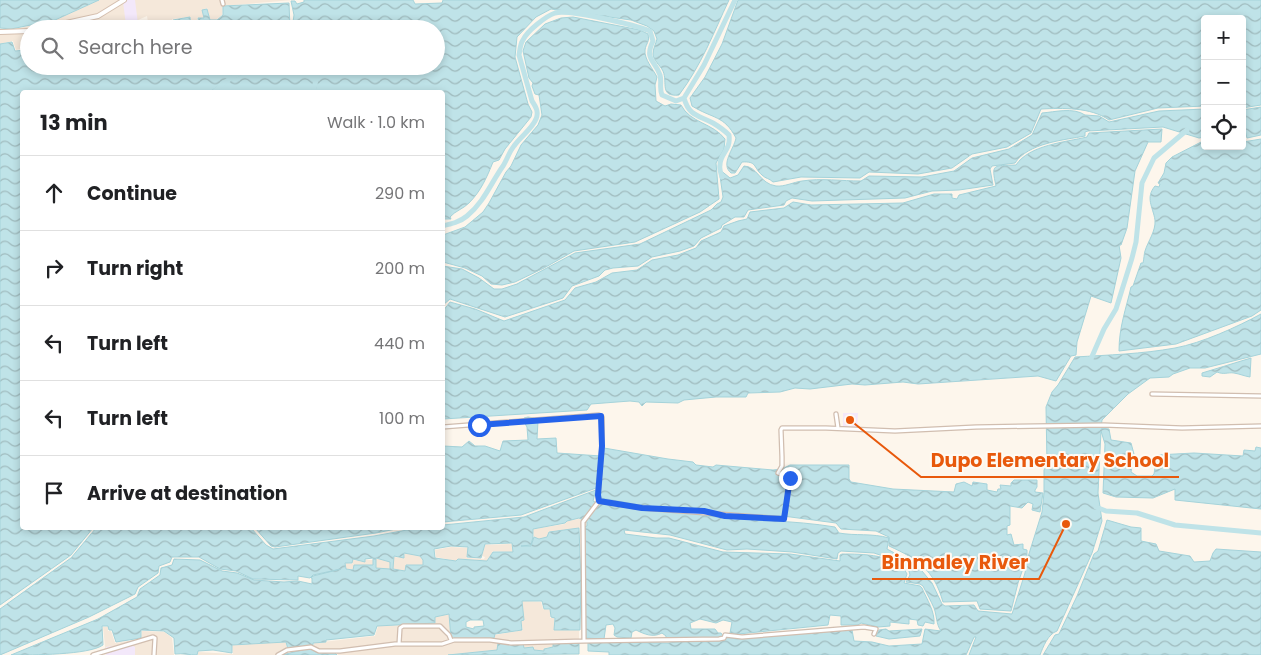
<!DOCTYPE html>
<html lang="en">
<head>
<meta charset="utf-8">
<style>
  body { margin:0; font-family:Poppins,sans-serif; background:#f6f6f6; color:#202124 }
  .controls { position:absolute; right:15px; top:15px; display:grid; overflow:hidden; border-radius:5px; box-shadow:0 2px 8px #0003 }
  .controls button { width:45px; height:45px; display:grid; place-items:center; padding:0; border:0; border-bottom:1px solid #e0e0e0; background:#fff; color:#202124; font:25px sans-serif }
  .stop { position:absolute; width:15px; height:15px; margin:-11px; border:4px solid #2563eb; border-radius:50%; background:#fff }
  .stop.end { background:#2563eb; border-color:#fff; box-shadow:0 1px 5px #0008 }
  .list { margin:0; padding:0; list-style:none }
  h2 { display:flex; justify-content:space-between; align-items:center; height:65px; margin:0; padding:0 20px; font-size:21px }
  h2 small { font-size:16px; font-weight:400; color:#757577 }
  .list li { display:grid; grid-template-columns:32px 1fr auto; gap:15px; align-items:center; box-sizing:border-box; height:75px; padding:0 20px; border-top:1px solid #e0e0e0 }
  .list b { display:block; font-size:19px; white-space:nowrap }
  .list em { font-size:16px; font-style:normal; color:#757577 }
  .icon { flex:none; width:28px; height:28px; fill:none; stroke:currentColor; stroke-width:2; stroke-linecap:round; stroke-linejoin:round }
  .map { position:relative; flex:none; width:1261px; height:655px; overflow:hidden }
  .search { position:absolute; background:#fff; box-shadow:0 2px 8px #0003; left:20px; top:20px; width:425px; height:55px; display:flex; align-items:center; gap:12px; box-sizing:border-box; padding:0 18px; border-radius:28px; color:#757577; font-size:19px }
  .panel { position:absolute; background:#fff; box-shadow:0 2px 8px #0003; left:20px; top:90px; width:425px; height:440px; border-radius:5px }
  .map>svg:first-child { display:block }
</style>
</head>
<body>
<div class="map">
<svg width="1261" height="655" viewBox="0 0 1261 655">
  <defs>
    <pattern id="water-waves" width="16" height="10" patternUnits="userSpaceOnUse" patternTransform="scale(1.25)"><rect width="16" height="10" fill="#bfe3e8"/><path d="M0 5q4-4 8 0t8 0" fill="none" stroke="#a0bbbe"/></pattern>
  </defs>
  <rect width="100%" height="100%" fill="#fdf6ec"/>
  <path fill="#f5e8da" d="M99 0H293L223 6 222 15 216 20H210L207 8 202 10 204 18H197L199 29H192L190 17 172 19 173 23 149 28 147 16 138 20 139 29H29V51L26 47 16 50 13 41 0 44V29H11L49 23Z
    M579 519 587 521V526L572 530 549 531 547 537 539 539 534 537 533 529 565 524 566 521Z
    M512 544 513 552 493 551 488 561 458 559 456 561 436 557 435 550 451 547 468 548 467 558 484 559 485 557 482 556 485 545Z
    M405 553 420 556 423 560V565H406L405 571 393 569 394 557 404 558Z
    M376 558 390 562V570L376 568Z
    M353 560 365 562V560H373V565H354L353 570 346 569V563L352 564Z
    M522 601 541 602 543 609 550 610V618H554V630H579V643H553V647L544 648V651L534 650 533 647 524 648 523 642 498 643 497 650 447 655H338L335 651H314V643L375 636 378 626 435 624V617L449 614 451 639 494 638 495 635 523 630 521 621 524 620Z
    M103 627H108V631H111L115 643 141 639 142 631 165 632 172 638 174 655H187H106Z
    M286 642 288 653 280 655H198V652L233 654 232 645Z"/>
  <path fill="#f3e8fa" d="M125 0H135L138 24 126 25 123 2Z
    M843 413H858L857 427H843Z
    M129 644 135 647V655H106V647Z"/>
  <path fill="url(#water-waves)" stroke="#a5d3da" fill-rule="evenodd" d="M0 0H99L55 20 11 29 0 28Z
    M304 0H413L415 4 442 3 443 0H729C713 34 702 64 679 95 659 97 668 83 663 71 660 65 653 60 653 54 653 49 656 43 657 39L654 31 647 26 631 20 551 9 536 17 517 37 515 57 528 104 532 112 531 117 505 149 499 160 493 162C487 177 481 191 469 203 463 209 455 211 450 217L451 219H443L442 92H315L320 66H436V29H292L294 15 291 1H295L297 4 304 2Z
    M738 0H1261V105L1242 108V19H1205V106L1158 108 1109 120C1091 107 1062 108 1041 109L1031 133 1007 147 972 154 952 168 918 174 869 172 860 178 801 177 773 182C769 178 766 179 762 175 753 167 757 161 742 162L735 173H731C720 164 734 149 736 138 724 115 713 119 692 106L690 98 705 77 722 44Z
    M289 3 290 29H200L198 18H204L202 10 207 9 210 20H217L223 15V6Z
    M190 17 191 29H151L174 23 173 20Z
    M573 17 640 30 648 34C650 42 646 43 645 50 644 59 653 69 657 77L655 85 656 101 665 106 671 104 681 105C690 123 713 123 725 139L724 149 716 163 719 199 700 212 635 242 574 251 544 268 515 282 502 285 491 284 482 276 465 268 443 262V235L465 227 483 212 489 203 506 172 511 166 521 145 538 125 542 115 539 95 535 94 532 86 533 83 529 78 523 51 526 42 545 24 561 18Z
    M12 42 15 51 26 50 29 52V66H258L234 74 210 92H22V307H21L22 332V528H93L71 555 0 605V44Z
    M268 66 315 69C317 77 314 86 311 92H216C232 76 246 72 268 66Z
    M1261 107V135L1247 138 1245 130H1242V110Z
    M1205 109V137L1199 138 1163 127 1088 131 1085 132V136C1064 140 1028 143 1015 163L992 166 990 169 993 185 959 190 932 191 905 198 812 201 792 198 786 201 784 205 748 210 744 217H735L722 225 721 228 701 238 694 246 680 251 652 257 638 266 613 268 605 270 599 276 572 286 563 298 505 317 450 299 443 305V266L462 269 479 278 494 289H502L517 284 575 253 640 244 711 210 717 204 721 202 723 197 719 169 730 178 738 175 744 166C757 166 760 184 776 186 784 187 794 182 802 181 821 178 842 181 861 181L869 176 922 177 954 171 972 158 1009 149 1032 135 1042 113C1055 112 1073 107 1085 115L1099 116 1109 122 1159 111Z
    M1162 129 1161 142H1148L1135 171 1127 228 1121 245H1119L1121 258 1111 303 1091 296 1077 342 1076 355 1071 356 1056 381 1038 376 918 384 903 382 865 385 852 384 810 389 795 388 780 392 748 393 746 397H716L684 400 678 403 646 402 642 406 639 402 630 401 591 404 587 410 443 419V311L450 302 475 309 504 321 565 300 575 288 596 282 612 273 637 270 652 260 678 255 696 248 701 241 721 232 724 226 738 221 747 219 750 212 784 208 793 202 811 205 903 203 934 194H952V198L957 199 959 195 996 186C991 163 993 166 1016 165 1029 145 1066 142 1087 137L1089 133Z
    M1242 133 1243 142 1261 139V310L1252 316 1176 344 1119 351C1119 327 1126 309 1131 287L1133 286 1141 263H1143C1144 259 1144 254 1145 251 1148 241 1156 231 1155 220 1153 207 1145 198 1155 186L1159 187 1160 184 1158 183 1164 173 1166 163 1172 157 1205 140V146H1242Z
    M1261 314V354L1205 368H1190L1173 374 1169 377 1150 378 1128 394 1102 420 1101 428 1109 429 1111 440 1131 443 1134 454 1131 472 1137 476H1152L1154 474 1157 455 1194 453 1243 456 1244 450 1255 451 1256 447 1261 448V509L1175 500V489L1153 498 1116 497 1103 493 1105 444 1101 431 1098 493 1102 521 1092 553 1057 631C1048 634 1043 647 1040 655H969L976 637H974L966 655H609V652L588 651V642L668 643 696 640 720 641 728 637 736 639 831 630H852L854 641 872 642 889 646 922 644 925 629 941 631C936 624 937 616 934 608 931 601 927 594 923 586L920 584 906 582 910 575 909 571 895 560 874 553 841 551 838 553 837 559 792 552 747 549 727 550 670 535 624 530 625 534 656 538H669L723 552 790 554 840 561V555L842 554C861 554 898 554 907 574L904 583 920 586 922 588C927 600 935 611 934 624L925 622 923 626 918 625 917 620 909 619V624L890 622V626L878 627 861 623 858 625H841V616L830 615 828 625 738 634 730 633 732 622 723 620 716 623 700 619 690 623 691 629H715L718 633H721L723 636 718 638 666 639V636L662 633C653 638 644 634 636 630L632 632 631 638 617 637 614 635 615 628 613 624 606 625 604 639 584 638 582 528 587 526V522L579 518 567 521 565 523 533 529V537L531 545 521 546H531L534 537 539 539 547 537 549 532 579 528 581 581 580 630H554L555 618 551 617 550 609H544L542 601H522L524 620 521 621 522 630 495 634 494 638 451 639 449 614 435 617V623L377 626 374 635 326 640V642L313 643V645L311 646 288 649 286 642 232 645V653L213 650 198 651 197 655C189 655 183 653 175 654L174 638 164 631 141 630V638L116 642 112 630H109L108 626H102L103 645C89 655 32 655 11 655L98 619 137 597 140 589 160 575 161 568 172 565 174 559 200 560 222 571 237 573 254 580 284 582 298 581 312 584V578H311L313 576 341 569 313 575 310 578 298 576V580L253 579 236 571 220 569 199 557H172L170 562 159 566 158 573 138 587 135 594 89 617 0 655V609L71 558 96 528H251L266 545 273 549 374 536 418 528H442L443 525 524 517 596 490 593 501 597 503 706 514 707 516C750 521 793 520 835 527L839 533C855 536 872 533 889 538L887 549 917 565 932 583 942 604 945 606 974 605 978 611 1012 614 1025 573 1028 557 1042 512 1044 493V470L1047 465 1046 407 1052 392 1058 385 1075 357C1108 355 1142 354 1175 348 1202 343 1237 327 1261 314ZM512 543 513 552H493L487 561 458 559 456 561 435 558 434 549 451 546 468 547 467 557 481 558 485 544ZM404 553 420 556 423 560V565H406L405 571 393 569 394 556 404 558ZM373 558V565H354L353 570 346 569 345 563H352L353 559 365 562V559ZM376 558 390 562V569L376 568ZM470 620H483L484 626 474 627V629L466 627V622Z
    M1251 358 1250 377C1244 376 1240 374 1234 373 1228 372 1224 375 1217 372L1210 377 1202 376V373Z
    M528 417 534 418V421H538L537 439 556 438 557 453 601 456 604 448 668 459 693 462 696 465 713 467 716 465 773 470 782 469 790 465H849V479L851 482 893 489 954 492 956 484 964 482 972 486 973 482 987 484V490L997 492 998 489H1001L1000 485 1011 486V483L1014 480H1037V487L1035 490V492L1043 493 1040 512 1032 510 1033 504 1028 502 1022 508 1010 506V525L1007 526V535L1011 534 1014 545 1023 544V549L1027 550V557L1018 583 1011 611 980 609 977 601 943 602C934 570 918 559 889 546V537L876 531 841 529 836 523 783 516 711 513 706 510 651 507 601 498H599V487L521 515 443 522V446L462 447 469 441 475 446H485L500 451 503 441 528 440 527 427 523 420 524 418Z
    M1107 520 1131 527 1141 528V541L1156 544 1159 551 1190 556 1194 562 1210 561 1213 553 1216 549 1261 552V655H1043L1055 635 1059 634 1077 596 1094 554 1098 551Z
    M255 528H401L376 533 275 547 271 546Z
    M886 629 889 631 922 629 920 636 889 639 876 636 879 630Z
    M498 643H523L524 648 533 647 534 650 544 651V649L553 647V643H579V654L448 655 497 650Z
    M310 648 316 652H334L337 655H282Z"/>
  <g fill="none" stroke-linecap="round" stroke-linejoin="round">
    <path stroke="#bfe3e8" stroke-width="5" d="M292 66 316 67 317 76 313 92
      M214 92C230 76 242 71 264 66
      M722 177C721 174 719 169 720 165 720 153 731 151 729 135 724 130 718 126 713 123 698 115 689 116 684 98L704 65 735 0
      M442 226C451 224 460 222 467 216 484 202 491 183 503 166 507 160 509 152 514 146 520 137 532 129 536 119 539 112 536 107 532 101L519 55C520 50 520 44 523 40 527 31 546 16 555 13 569 9 635 25 650 31L653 41C644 60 655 60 660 75 662 82 659 88 662 95L676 101 684 98
      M1090 361 1104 329 1116 309 1132 258 1136 242 1142 183 1154 158 1187 130
      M1096 507 1106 511 1137 513 1175 525 1261 533"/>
    <g stroke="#d1beb0" stroke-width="5.5">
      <path id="street" d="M222 0 223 4
        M1152 394 1261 396
        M836 414 838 428
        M443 427 599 415 602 417V446L598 495 599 501 583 522 584 641 719 639 724 638 725 635 742 637 864 627 876 629 874 634
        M599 501 642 508 784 519 790 480 787 476 778 473 782 466V457L781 430 782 428H826L895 431 976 427 1104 425 1182 428 1261 426
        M399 644 400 628 403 626H440L449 635 451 640
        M93 655 153 637 155 638 154 655
        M278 655 287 650 311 647 319 651H340L395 644H442L454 640H490L511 643 584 641"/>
    </g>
    <g stroke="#d6c0b0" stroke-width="6">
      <path id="secondary" d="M39 29 98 16 124 0
        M0 32 29 31"/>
    </g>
    <use href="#street" stroke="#fff" stroke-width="3"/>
    <use href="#secondary" stroke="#fff" stroke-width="4"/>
  </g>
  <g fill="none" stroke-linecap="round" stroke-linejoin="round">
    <path stroke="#2563eb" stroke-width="6" d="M479 425 601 416 602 446 598 495 599 501 642 508 704 511 725 516 784 519 790 478"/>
  </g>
  <path fill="none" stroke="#e8590c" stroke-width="2" d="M850 420L921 477H1179M1066 524L1039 579H872"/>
  <g fill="#e8590c" stroke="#fffaf3" stroke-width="2">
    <circle cx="850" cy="420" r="5"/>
    <circle cx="1066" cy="524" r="5"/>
  </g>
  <g font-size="19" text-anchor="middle" font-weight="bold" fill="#e8590c" stroke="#fffaf3" stroke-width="4" stroke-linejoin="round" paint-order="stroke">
    <text x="1050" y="467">Dupo Elementary School</text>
    <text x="955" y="569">Binmaley River</text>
  </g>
</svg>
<div class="controls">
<button>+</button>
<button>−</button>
<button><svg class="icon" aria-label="locate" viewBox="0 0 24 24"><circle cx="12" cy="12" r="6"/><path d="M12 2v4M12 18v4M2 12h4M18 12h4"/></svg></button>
</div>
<div class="stop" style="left:479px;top:425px"></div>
<div class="stop end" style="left:790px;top:478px"></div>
<div class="search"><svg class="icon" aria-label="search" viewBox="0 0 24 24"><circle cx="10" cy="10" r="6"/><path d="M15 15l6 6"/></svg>Search here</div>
<section class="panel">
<h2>13 min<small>Walk · 1.0 km</small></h2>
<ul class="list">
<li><svg class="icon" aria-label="ahead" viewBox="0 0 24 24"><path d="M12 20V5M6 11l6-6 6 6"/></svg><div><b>Continue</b></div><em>290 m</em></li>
<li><svg class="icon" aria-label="right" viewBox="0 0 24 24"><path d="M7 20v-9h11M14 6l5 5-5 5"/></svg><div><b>Turn right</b></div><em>200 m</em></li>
<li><svg class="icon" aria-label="left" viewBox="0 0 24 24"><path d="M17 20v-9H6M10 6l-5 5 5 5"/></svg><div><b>Turn left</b></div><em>440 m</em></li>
<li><svg class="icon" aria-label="left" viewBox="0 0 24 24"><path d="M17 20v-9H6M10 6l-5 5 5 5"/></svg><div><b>Turn left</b></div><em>100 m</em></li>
<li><svg class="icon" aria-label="arrive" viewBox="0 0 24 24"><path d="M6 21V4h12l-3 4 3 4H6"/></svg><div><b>Arrive at destination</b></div></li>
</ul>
</section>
</div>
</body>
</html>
